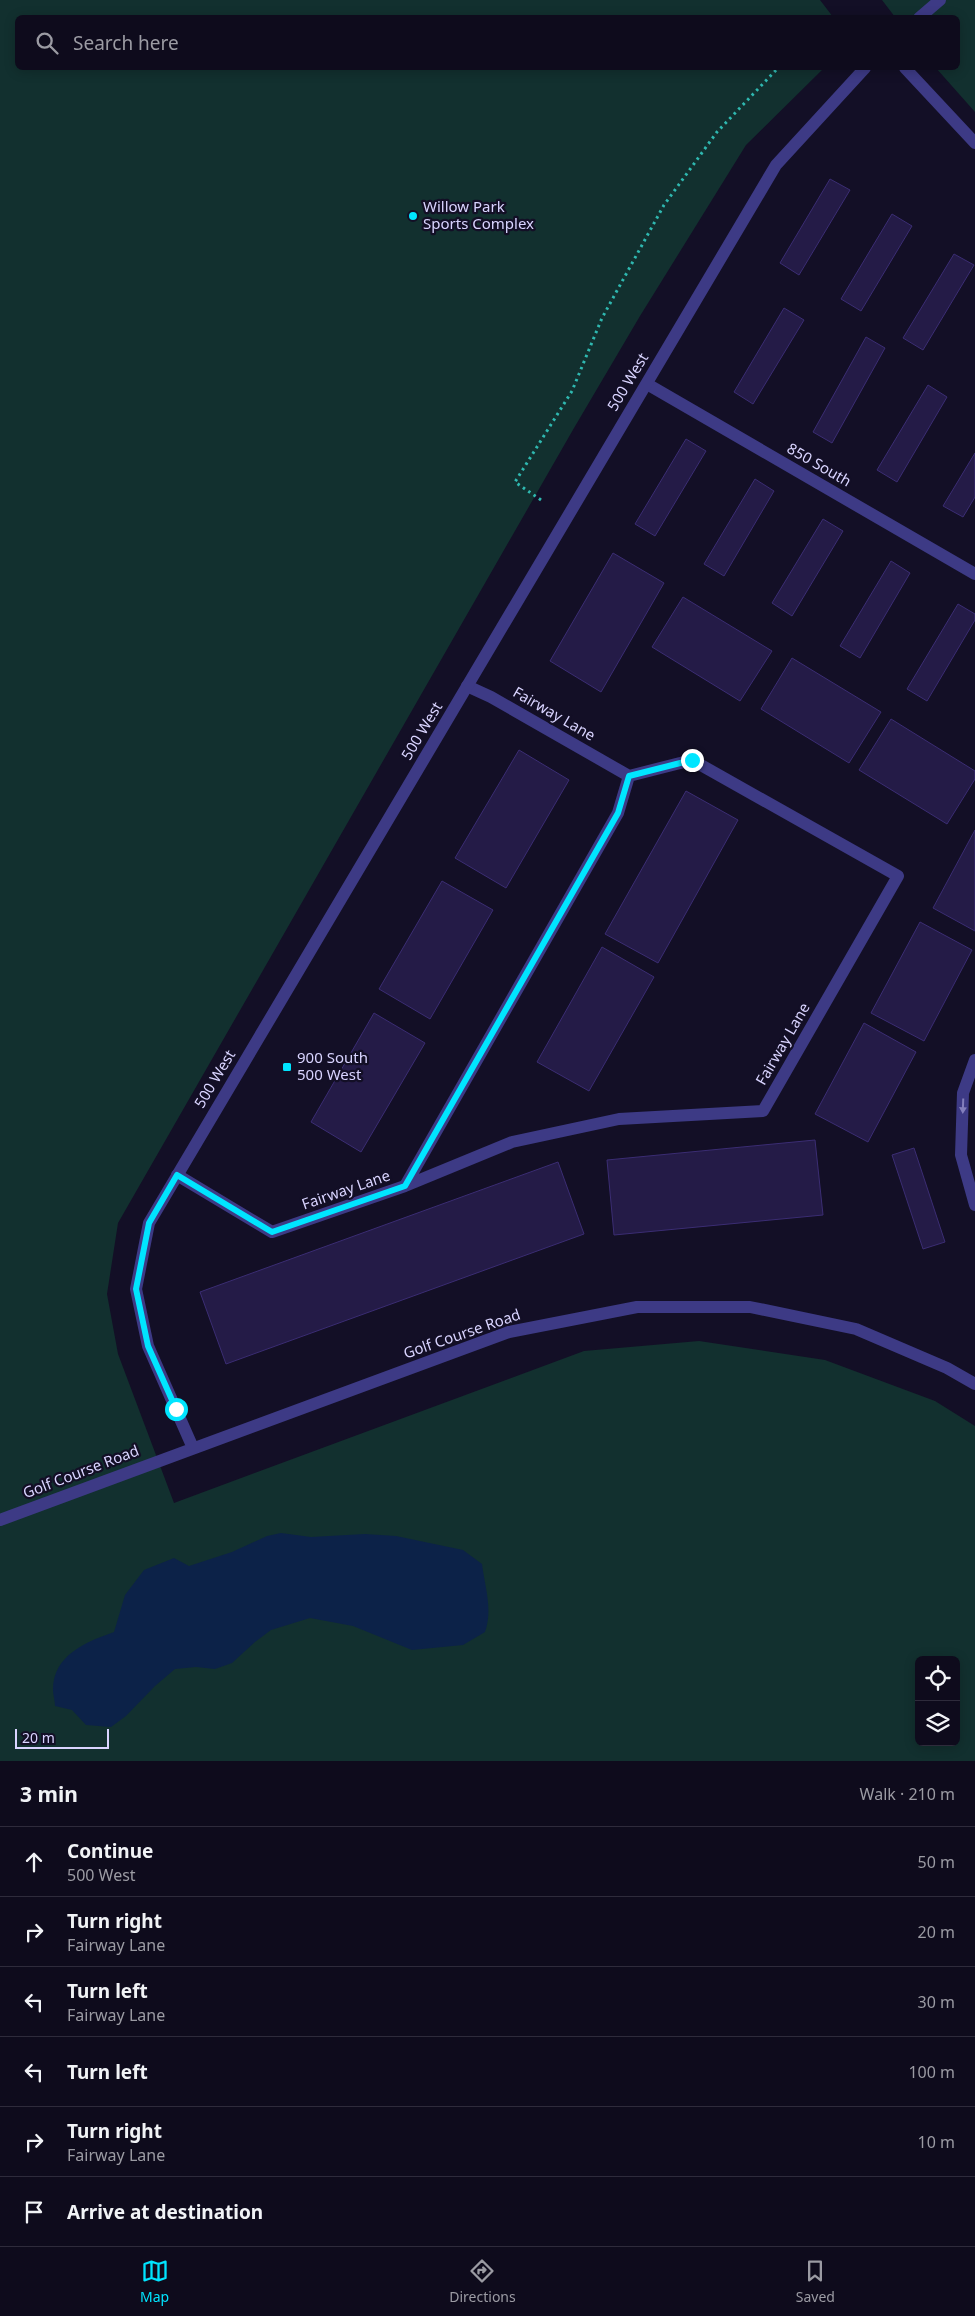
<!DOCTYPE html>
<html lang="en">
<head>
<meta charset="utf-8">
<style>
  body { margin:0; font-family:"Noto Sans",sans-serif; background:#171425; color:#f1f3f6 }
  .controls { position:absolute; right:15px; bottom:15px; display:grid; overflow:hidden; border-radius:8px; box-shadow:0 2px 12px #0003 }
  .controls button { width:45px; height:45px; display:grid; place-items:center; padding:0; border:0; border-bottom:1px solid #2e2b3b; background:#0e0b1c; color:#f1f3f6; font:25px sans-serif }
  .scale { position:absolute; left:15px; bottom:12px; width:94px; box-sizing:border-box; padding-left:5px; border:2px solid #d9d4ff; border-top:0; font-size:14px; line-height:18px; white-space:nowrap; color:#d9d4ff; -webkit-text-stroke:4px #130f26; paint-order:stroke }
  .stop { position:absolute; width:15px; height:15px; margin:-11px; border:4px solid #00e5ff; border-radius:50%; background:#fff }
  .stop.end { background:#00e5ff; border-color:#fff; box-shadow:0 1px 5px #0008 }
  .list { margin:0; padding:0; list-style:none }
  h2 { display:flex; justify-content:space-between; align-items:center; height:65px; margin:0; padding:0 20px; font-size:21px }
  h2 small { font-size:16px; font-weight:400; color:#9b9ba3 }
  .list li { display:grid; grid-template-columns:32px 1fr auto; gap:15px; align-items:center; box-sizing:border-box; height:70px; padding:0 20px; border-top:1px solid #2e2b3b }
  .list b { display:block; font-size:19px; white-space:nowrap }
  .list p { margin:0; font-size:16px; white-space:nowrap; color:#9b9ba3 }
  .list em { font-size:16px; font-style:normal; color:#9b9ba3 }
  .icon { flex:none; width:28px; height:28px; fill:none; stroke:currentColor; stroke-width:2; stroke-linecap:round; stroke-linejoin:round }
  .map { position:relative; flex:none; width:975px; height:1761px; overflow:hidden }
  .search { position:absolute; background:#0e0b1c; box-shadow:0 2px 12px #0003; left:15px; right:15px; top:15px; height:55px; display:flex; align-items:center; gap:12px; box-sizing:border-box; padding:0 18px; border-radius:8px; color:#9b9ba3; font-size:19px }
  .sheet { height:485px; background:#0e0b1c }
  nav { display:flex; justify-content:space-around; align-items:center; box-sizing:border-box; height:70px; border-top:1px solid #2e2b3b; background:#0e0b1c; font-size:14px; color:#9b9ba3 }
  nav a { display:grid; justify-items:center; gap:2px }
  nav .on { color:#00e5ff }
  .map>svg:first-child { display:block }
</style>
</head>
<body>
<div class="map">
<svg width="975" height="1761" viewBox="0 0 975 1761">
  <rect width="100%" height="100%" fill="#130f26"/>
  <path fill="#12302f" fill-rule="evenodd" d="M0 0H820L833 17 18 18V68H824L746 145 640 316 574 428 118 1223 107 1294 118 1354 174 1503 584 1351 699 1341 825 1360 935 1401 975 1426V1761H0ZM919 1660H956V1742H919Z
    M882 0H975V112L936 68H958V18L895 17Z"/>
  <path fill="#0c2248" d="M281 1533 311 1537 365 1534 396 1536 463 1550 482 1564C485 1588 493 1609 485 1632L463 1645 412 1650 353 1626 310 1618 271 1630 255 1642 232 1663 215 1669 196 1667 175 1669 155 1686 126 1716 111 1727 86 1725 72 1710 55 1706C55 1701 53 1695 53 1690 53 1655 86 1642 114 1632L125 1595 144 1570 174 1558 189 1566 232 1552 267 1536Z"/>
  <path fill="#241b47" stroke="#3b2d73" d="M830 179 850 190 799 275 780 263Z
    M892 214 912 226 861 311 841 299Z
    M954 254 974 265 923 350 903 338Z
    M784 308 804 320 753 404 734 392Z
    M866 337 885 348 832 443 813 432Z
    M928 385 947 397 897 482 877 470Z
    M686 439 706 451 655 536 635 524Z
    M975 453V497L963 517 943 506Z
    M755 479 774 491 724 576 704 564Z
    M823 519 843 531 792 616 772 603Z
    M613 553 664 583 601 692 550 661Z
    M891 561 910 573 860 658 840 646Z
    M683 597 772 651 740 701 652 647Z
    M958 604 975 614V620L927 701 907 689Z
    M792 658 881 712 849 763 761 709Z
    M891 719 975 771V779L947 824 859 770Z
    M519 750 569 780 506 888 455 858Z
    M686 791 738 820 658 963 605 934Z
    M975 830V931L933 908Z
    M442 881 493 910 430 1019 379 989Z
    M920 922 972 950 924 1041 871 1013Z
    M602 947 654 977 589 1091 537 1062Z
    M374 1013 425 1043 361 1152 311 1122Z
    M864 1023 916 1052 868 1142 815 1114Z
    M815 1140 823 1215 614 1235 607 1160Z
    M914 1148 945 1242 923 1249 892 1155Z
    M558 1162 584 1234 226 1364 200 1292Z"/>
  <g fill="none" stroke-linecap="round" stroke-linejoin="round">
    <path stroke="#2fb8b0" stroke-width="3" stroke-dasharray="2.5 4" stroke-linecap="butt" d="M541 500 515 482 572 391 602 318 664 205 717 132 778 68"/>
    <path stroke="#3d3a85" stroke-width="12" d="M177 1175 272 1232 405 1186 512 1142 619 1119 763 1111 898 876 692 760 629 776 491 697 467 686
      M405 1186 618 813 629 776"/>
    <path stroke="#3d3a85" stroke-width="12" d="M905 68 975 143
      M647 384 975 574
      M975 1060 963 1093 961 1155 975 1205"/>
    <path stroke="#3d3a85" stroke-width="12" d="M919 18 940 0
      M193 1448 148 1346 136 1289 149 1223 776 165 865 68
      M0 1520 509 1332 637 1307H750L856 1329 947 1368 975 1384"/>
  </g>
  <defs><path id="oneway-solid" d="M-6-.8H1V-3.2L6.5 0L1 3.2V.8H-6Z" transform="scale(1.25)"/></defs>
  <use fill="#837fbc" href="#oneway-solid" transform="translate(963 1106) rotate(92)"/>
  <g fill="none" stroke-linecap="round" stroke-linejoin="round">
    <path stroke="#00e5ff" stroke-width="6" d="M176 1409 148 1346 136 1289 149 1223 177 1175 272 1232 405 1186 618 813 629 776 692 760"/>
  </g>
  <g fill="#00e5ff" stroke="#130f26" stroke-width="2">
    <circle cx="413" cy="216" r="5"/>
    <rect x="282" y="1062" width="10" height="10" rx="2.5"/>
  </g>
  <g text-anchor="middle" stroke-width="4.5" stroke-linejoin="round" paint-order="stroke">
    <g font-size="15" fill="#d9d4ff" stroke="#130f26" text-anchor="start">
      <text x="423" y="212">Willow Park<tspan x="423" dy="17">Sports Complex</tspan></text>
      <text x="297" y="1063">900 South<tspan x="297" dy="17">500 West</tspan></text>
    </g>
    <g font-size="15" fill="#d9d4ff" stroke="#130f26">
      <text transform="translate(628 382) rotate(-59)" y="5">500 West</text>
      <text transform="translate(819 465) rotate(30)" y="5">850 South</text>
      <text transform="translate(554 714) rotate(30)" y="5">Fairway Lane</text>
      <text transform="translate(422 731) rotate(-59)" y="5">500 West</text>
      <text transform="translate(783 1044) rotate(-60)" y="5">Fairway Lane</text>
      <text transform="translate(215 1079) rotate(-59)" y="5">500 West</text>
      <text transform="translate(346 1190) rotate(-19)" y="5">Fairway Lane</text>
      <text transform="translate(462 1334) rotate(-19)" y="5">Golf Course Road</text>
      <text transform="translate(81 1472) rotate(-21)" y="5">Golf Course Road</text>
    </g>
  </g>
</svg>
<div class="controls">
<button><svg class="icon" aria-label="locate" viewBox="0 0 24 24"><circle cx="12" cy="12" r="6"/><path d="M12 2v4M12 18v4M2 12h4M18 12h4"/></svg></button>
<button><svg class="icon" aria-label="layers" viewBox="0 0 24 24"><path d="M12 4l9 5-9 5-9-5zM3 14l9 5 9-5"/></svg></button>
</div>
<div class="scale">20 m</div>
<div class="stop" style="left:176px;top:1409px"></div>
<div class="stop end" style="left:692px;top:760px"></div>
<div class="search"><svg class="icon" aria-label="search" viewBox="0 0 24 24"><circle cx="10" cy="10" r="6"/><path d="M15 15l6 6"/></svg>Search here</div>
</div>
<section class="sheet">
<h2>3 min<small>Walk · 210 m</small></h2>
<ul class="list">
<li><svg class="icon" aria-label="ahead" viewBox="0 0 24 24"><path d="M12 20V5M6 11l6-6 6 6"/></svg><div><b>Continue</b><p>500 West</p></div><em>50 m</em></li>
<li><svg class="icon" aria-label="right" viewBox="0 0 24 24"><path d="M7 20v-9h11M14 6l5 5-5 5"/></svg><div><b>Turn right</b><p>Fairway Lane</p></div><em>20 m</em></li>
<li><svg class="icon" aria-label="left" viewBox="0 0 24 24"><path d="M17 20v-9H6M10 6l-5 5 5 5"/></svg><div><b>Turn left</b><p>Fairway Lane</p></div><em>30 m</em></li>
<li><svg class="icon" aria-label="left" viewBox="0 0 24 24"><path d="M17 20v-9H6M10 6l-5 5 5 5"/></svg><div><b>Turn left</b></div><em>100 m</em></li>
<li><svg class="icon" aria-label="right" viewBox="0 0 24 24"><path d="M7 20v-9h11M14 6l5 5-5 5"/></svg><div><b>Turn right</b><p>Fairway Lane</p></div><em>10 m</em></li>
<li><svg class="icon" aria-label="arrive" viewBox="0 0 24 24"><path d="M6 21V4h12l-3 4 3 4H6"/></svg><div><b>Arrive at destination</b></div></li>
</ul>
</section>
<nav>
<a class="on"><svg class="icon" aria-label="map" viewBox="0 0 24 24"><path d="M3 6l6-2 6 2 6-2v14l-6 2-6-2-6 2zM9 4v14M15 6v14"/></svg>Map</a>
<a><svg class="icon" aria-label="directions" viewBox="0 0 24 24"><path d="M12 3l9 9-9 9-9-9zM9 14v-3h6M13 9l2 2-2 2"/></svg>Directions</a>
<a><svg class="icon" aria-label="saved" viewBox="0 0 24 24"><path d="M7 4h10v16l-5-4-5 4z"/></svg>Saved</a>
</nav>
</body>
</html>
